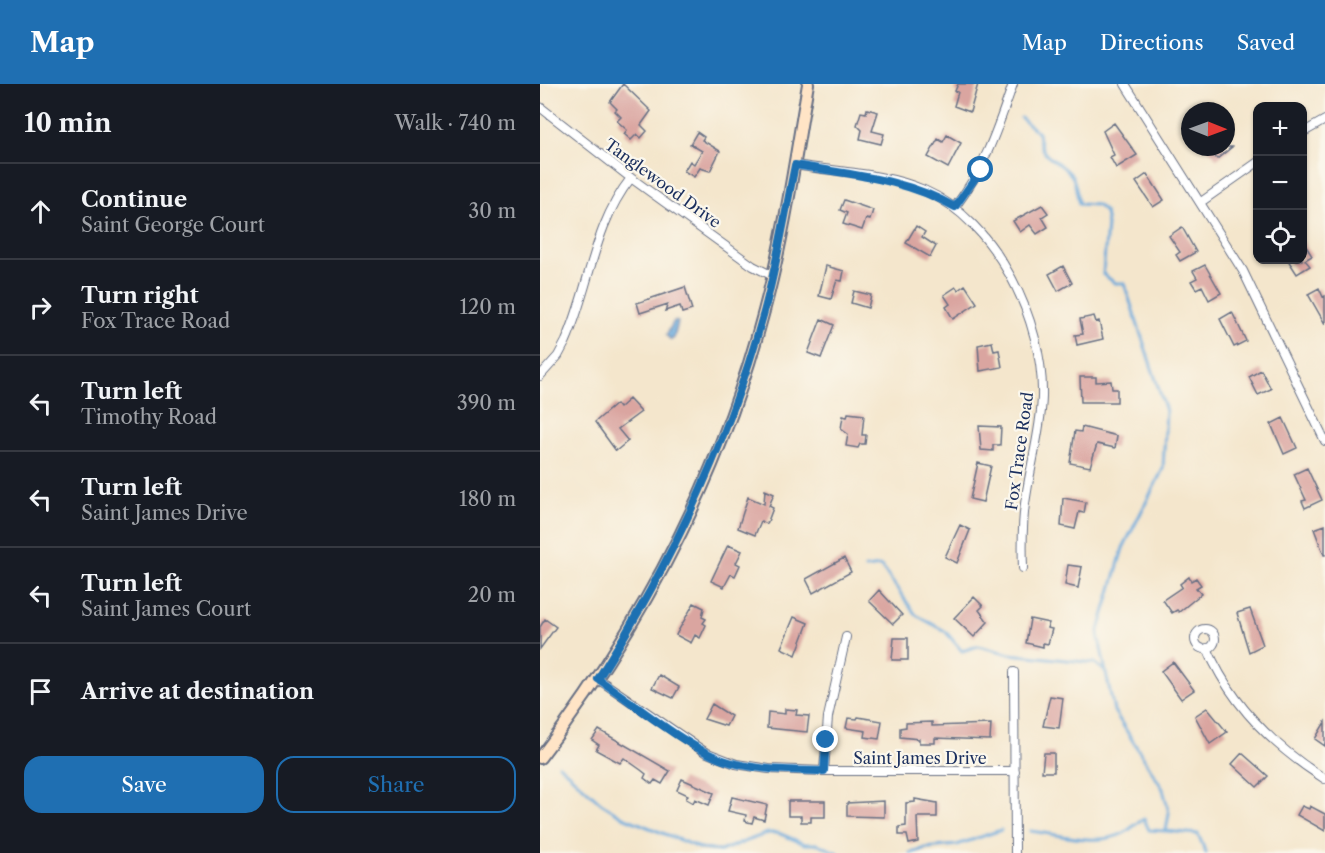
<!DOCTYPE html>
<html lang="en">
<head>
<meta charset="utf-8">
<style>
  body { margin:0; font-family:"Libre Caslon Text",serif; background:#20242c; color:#f1f3f6 }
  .controls { position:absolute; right:18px; top:18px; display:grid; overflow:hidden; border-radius:12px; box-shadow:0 2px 4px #0004 }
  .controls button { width:54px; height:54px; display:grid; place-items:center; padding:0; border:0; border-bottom:2px solid #363941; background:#171b24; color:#f1f3f6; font:30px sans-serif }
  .compass { position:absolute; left:641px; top:18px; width:54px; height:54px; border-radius:50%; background:#171b24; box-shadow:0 2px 4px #0004; rotate:91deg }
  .stop { position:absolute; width:18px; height:18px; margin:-14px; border:4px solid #1f6fb2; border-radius:50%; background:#fff }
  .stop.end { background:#1f6fb2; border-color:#fff; box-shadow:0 2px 6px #0008 }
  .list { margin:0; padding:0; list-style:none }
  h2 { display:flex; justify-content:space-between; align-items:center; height:78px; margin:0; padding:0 24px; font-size:26px }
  h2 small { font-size:20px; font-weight:400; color:#9ea1a6 }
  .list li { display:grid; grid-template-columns:39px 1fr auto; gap:18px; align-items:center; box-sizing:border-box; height:96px; padding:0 24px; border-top:2px solid #363941 }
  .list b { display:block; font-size:22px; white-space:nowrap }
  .list p { margin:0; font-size:20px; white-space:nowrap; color:#9ea1a6 }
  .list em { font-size:20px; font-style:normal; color:#9ea1a6 }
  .actions { display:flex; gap:12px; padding:18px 24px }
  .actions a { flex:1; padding:14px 0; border:2px solid #1f6fb2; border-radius:18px; text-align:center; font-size:21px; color:#1f6fb2 }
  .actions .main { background:#1f6fb2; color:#fff }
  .icon { flex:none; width:33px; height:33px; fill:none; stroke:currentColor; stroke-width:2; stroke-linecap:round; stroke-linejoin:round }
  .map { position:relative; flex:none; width:785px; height:769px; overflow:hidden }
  header { display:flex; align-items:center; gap:36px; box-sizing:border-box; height:84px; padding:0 30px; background:#1f6fb2; color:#fff }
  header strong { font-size:28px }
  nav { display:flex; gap:33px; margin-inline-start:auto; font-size:21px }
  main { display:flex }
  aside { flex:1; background:#171b24 }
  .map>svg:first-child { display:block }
</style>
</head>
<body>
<header>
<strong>Map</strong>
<nav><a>Map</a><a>Directions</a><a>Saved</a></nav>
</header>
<main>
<aside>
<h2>10 min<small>Walk · 740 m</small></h2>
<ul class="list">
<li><svg class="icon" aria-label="ahead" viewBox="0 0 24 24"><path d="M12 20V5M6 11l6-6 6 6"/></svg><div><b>Continue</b><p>Saint George Court</p></div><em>30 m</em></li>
<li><svg class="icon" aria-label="right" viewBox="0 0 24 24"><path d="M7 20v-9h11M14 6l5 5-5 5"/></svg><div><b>Turn right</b><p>Fox Trace Road</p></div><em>120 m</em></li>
<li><svg class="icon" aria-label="left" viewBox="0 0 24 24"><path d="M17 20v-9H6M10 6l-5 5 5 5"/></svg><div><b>Turn left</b><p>Timothy Road</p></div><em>390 m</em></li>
<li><svg class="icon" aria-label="left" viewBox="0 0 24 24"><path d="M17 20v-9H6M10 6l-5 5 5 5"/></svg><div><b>Turn left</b><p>Saint James Drive</p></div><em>180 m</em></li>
<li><svg class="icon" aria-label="left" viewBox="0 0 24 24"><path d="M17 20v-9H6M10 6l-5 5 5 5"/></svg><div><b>Turn left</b><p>Saint James Court</p></div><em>20 m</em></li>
<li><svg class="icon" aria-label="arrive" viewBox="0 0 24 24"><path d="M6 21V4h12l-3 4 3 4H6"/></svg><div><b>Arrive at destination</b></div></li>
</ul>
<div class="actions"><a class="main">Save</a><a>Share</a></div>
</aside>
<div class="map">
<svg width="785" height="769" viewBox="0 0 785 769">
  <rect width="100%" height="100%" fill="#fbf7ec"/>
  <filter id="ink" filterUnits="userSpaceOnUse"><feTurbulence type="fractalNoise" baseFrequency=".0167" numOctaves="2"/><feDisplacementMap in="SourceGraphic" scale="12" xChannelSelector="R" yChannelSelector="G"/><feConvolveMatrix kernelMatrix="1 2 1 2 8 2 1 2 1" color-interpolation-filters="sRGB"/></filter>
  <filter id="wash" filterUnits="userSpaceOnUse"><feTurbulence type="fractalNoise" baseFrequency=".008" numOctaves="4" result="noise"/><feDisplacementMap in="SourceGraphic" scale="24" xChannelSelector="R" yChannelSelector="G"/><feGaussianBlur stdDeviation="1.35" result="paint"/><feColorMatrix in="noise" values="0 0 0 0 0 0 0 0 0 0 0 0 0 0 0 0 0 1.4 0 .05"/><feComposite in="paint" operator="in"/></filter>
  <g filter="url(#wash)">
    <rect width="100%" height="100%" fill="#f4e6cc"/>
    <path fill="#67a7da" stroke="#416b9c" stroke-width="1.5" d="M134 237 138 238 134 254 131 256 126 251Z"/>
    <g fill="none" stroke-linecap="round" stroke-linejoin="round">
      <path stroke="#67a7da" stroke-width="3" d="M481 34 498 49C501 79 518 73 532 92 536 99 537 112 539 120L557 121 565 128 567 141 563 190 575 199H584L626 327 623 385 583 464 558 550 574 627 623 705 629 729 626 747 658 750 666 769
        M325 484 341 482 376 531 405 547 422 567 438 562 470 570 555 579 565 587
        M19 681 61 719 83 733 162 765 180 767 228 749H238L265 760H278L298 769
        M490 747C519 750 557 763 584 749 591 745 596 739 604 735L609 746 626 747
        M370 769 386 764 417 761 461 746"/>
    </g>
    <g id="blocks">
      <path fill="#daa5a0" d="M83 0 111 27 101 41 107 47 101 54 97 50 91 56 84 50 87 46 77 37 81 33 75 27 77 25 70 18Z
        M418 0H438L430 28 414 22 418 8 415 7Z
        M327 25 338 28 332 47 344 50 341 60 320 55 322 46 317 41 321 28 326 29Z
        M574 39 597 71 576 84 570 73 574 71 563 47Z
        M157 48 164 53 162 56 180 67 170 87 160 84 154 93 144 87 150 77 154 80 162 67 150 60Z
        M407 51 421 59 408 84 388 73 398 55 403 58Z
        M667 63H692L677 75Z
        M607 90 624 116 613 123 596 98Z
        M304 116 333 126 330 136 326 135 322 146 303 140 307 129 300 126Z
        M502 121 508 129 502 133 508 143 497 150 490 141 480 148 473 137Z
        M376 142 385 148 382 153 396 162 390 173 366 159Z
        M642 143 656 168 640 177 636 171 640 168 629 152Z
        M762 156 772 172 765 176 770 182 757 190 748 176H762Z
        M665 181 681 209 669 216 662 202 656 205 651 197 657 194 653 187Z
        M286 182 304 187 302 197 297 196 291 215 279 212Z
        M523 182 532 199 518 207 509 190Z
        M425 201 437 219 413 235 406 223 410 220 404 211 416 203 418 206Z
        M145 203 152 226 142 229 140 222 125 227 128 220 100 229 97 219Z
        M779 204 783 213 785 212V240L768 210Z
        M314 207 331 211 328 224 311 219Z
        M692 228 706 257 694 263 680 235Z
        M554 232 556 238 559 237 563 255 537 261 535 251 543 250 540 235Z
        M281 235 294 241 281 274 268 269Z
        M452 258 454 267 459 266 462 283 440 287 438 261Z
        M721 286 731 305 718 311 709 293Z
        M540 293H556V298L571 297 572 305H577V318H541Z
        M89 315 101 328 78 345 88 357 76 367 55 338 76 320 79 324Z
        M308 329 324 331 322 351H326L325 360H320L318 364 306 362 308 350 301 345 303 332 307 333Z
        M743 334 757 364 744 370 731 340Z
        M439 342 461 343 460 361H453V367L441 366Z
        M542 343 577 352 575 364 557 360 550 383 530 379 535 347 541 348Z
        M438 379 451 382 443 418 430 415Z
        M767 384 782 416 765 424 762 417 766 416 754 390Z
        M225 406 234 410 229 422 233 424 227 440 221 437 215 451 198 444 208 413 224 420Z
        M523 414 546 418 544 429 539 428 535 445 521 442Z
        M420 441 430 446 417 479 405 473Z
        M785 441V471H784L774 445Z
        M188 461 202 467 196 479 200 481 195 492 191 490 184 503 171 497Z
        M304 474 311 488 273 509 266 495Z
        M528 481 542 483 538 504 525 501Z
        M649 493 651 497 656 494 661 501 656 504 661 510 639 528 637 526 632 529 623 516 642 503 640 500Z
        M339 506 362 531 353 540 329 517Z
        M434 513 443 522 439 526 448 538 434 553 414 534Z
        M154 519 164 524 162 533 166 535 163 539 166 541 160 554 155 551 151 559 136 551Z
        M710 525 723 561 709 568 697 529Z
        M254 533 268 539 256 571 241 564Z
        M5 535 16 543 0 565V543Z
        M490 535 509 539 507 544 512 545 508 560 503 559V563L486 559Z
        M354 554H368V576H352Z
        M633 578 654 606 641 615 621 587Z
        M119 591 139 603 133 614 112 604Z
        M510 612 523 614 519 644 503 642Z
        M172 620 191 632 186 642 164 635Z
        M667 624 687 648 670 660 655 632Z
        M245 625 257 626 256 631 269 632 267 648 227 644 228 628 245 630Z
        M318 633 342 637 339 655 325 653 326 647 306 644 308 634 317 635Z
        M392 638V642L451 640 450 656 395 654V659H379V655L360 653V644L366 643V639Z
        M785 638V662L775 655Z
        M59 646 130 687 122 700 115 696 112 700 104 694 106 690 101 686 84 674 80 679 56 666 59 661 52 656Z
        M504 669H514V688H502Z
        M702 669 728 692 717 703 692 680Z
        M142 695 174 709 169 721 155 715 153 719 146 715 148 711 137 706Z
        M192 713 227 721 224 736 214 733 212 739 208 738 205 737 206 731 188 727Z
        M375 715 397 719V733H377L378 758 369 760 367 751H359V743L366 742V719L375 718Z
        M248 717H285V733H271V738H261V732H248Z
        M344 717V733L307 732V719Z
        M762 722 769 725 770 722 785 730V747L757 731Z"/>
    </g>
  </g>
  <g filter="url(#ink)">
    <use href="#blocks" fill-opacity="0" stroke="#676f84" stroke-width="1.5"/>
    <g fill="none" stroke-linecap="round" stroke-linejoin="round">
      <g stroke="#676f84" stroke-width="10">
        <path id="street" d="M585 0 703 187 785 357
          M0 23 91 94 213 182 233 192
          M762 49 785 36
          M255 81C296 88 345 89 384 106 456 137 504 237 502 313 501 344 492 376 487 407 482 433 482 458 483 484
          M661 118 718 78
          M415 123C445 83 457 46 473 0
          M0 292 18 272 26 257C50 203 53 142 91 94
          M655 555a10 10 0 1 1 20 0a10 10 0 1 1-20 0Z
          M667 564C691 620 734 663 785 695
          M474 588 475 769
          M58 595 165 668 196 680 229 685 284 687H475
          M284 687 288 633 306 553"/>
      </g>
      <g stroke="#676f84" stroke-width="14">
        <path id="secondary" d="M0 674C103 540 181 391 224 227 244 153 255 76 268 0"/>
      </g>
      <use href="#street" stroke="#fff" stroke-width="8"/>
      <use href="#secondary" stroke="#ffe4c6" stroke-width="10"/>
    </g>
  </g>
  <g fill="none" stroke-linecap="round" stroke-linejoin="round" filter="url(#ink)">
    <path stroke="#1f6fb2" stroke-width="8" d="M286 656 284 687C251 686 215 687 183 676 146 663 92 618 58 595 131 480 188 360 224 228 237 180 245 130 255 81 311 91 364 94 415 123L441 86"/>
  </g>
  <g text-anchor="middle" stroke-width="4.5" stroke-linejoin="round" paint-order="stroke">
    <g font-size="16" fill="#1b2f5e" stroke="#fbf7ec">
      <text transform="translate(123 99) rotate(36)" y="6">Tanglewood Drive</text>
      <text transform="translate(479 367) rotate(-82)" y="6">Fox Trace Road</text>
      <text x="380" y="680">Saint James Drive</text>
    </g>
  </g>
</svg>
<div class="controls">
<button>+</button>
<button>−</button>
<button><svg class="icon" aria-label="locate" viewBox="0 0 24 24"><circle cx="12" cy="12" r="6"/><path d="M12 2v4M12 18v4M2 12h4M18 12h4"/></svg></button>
</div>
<svg class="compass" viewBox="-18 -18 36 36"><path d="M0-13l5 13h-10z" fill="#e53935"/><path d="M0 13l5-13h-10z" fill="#9ea1a6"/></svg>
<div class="stop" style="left:441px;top:86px"></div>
<div class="stop end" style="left:286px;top:656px"></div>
</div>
</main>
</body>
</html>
